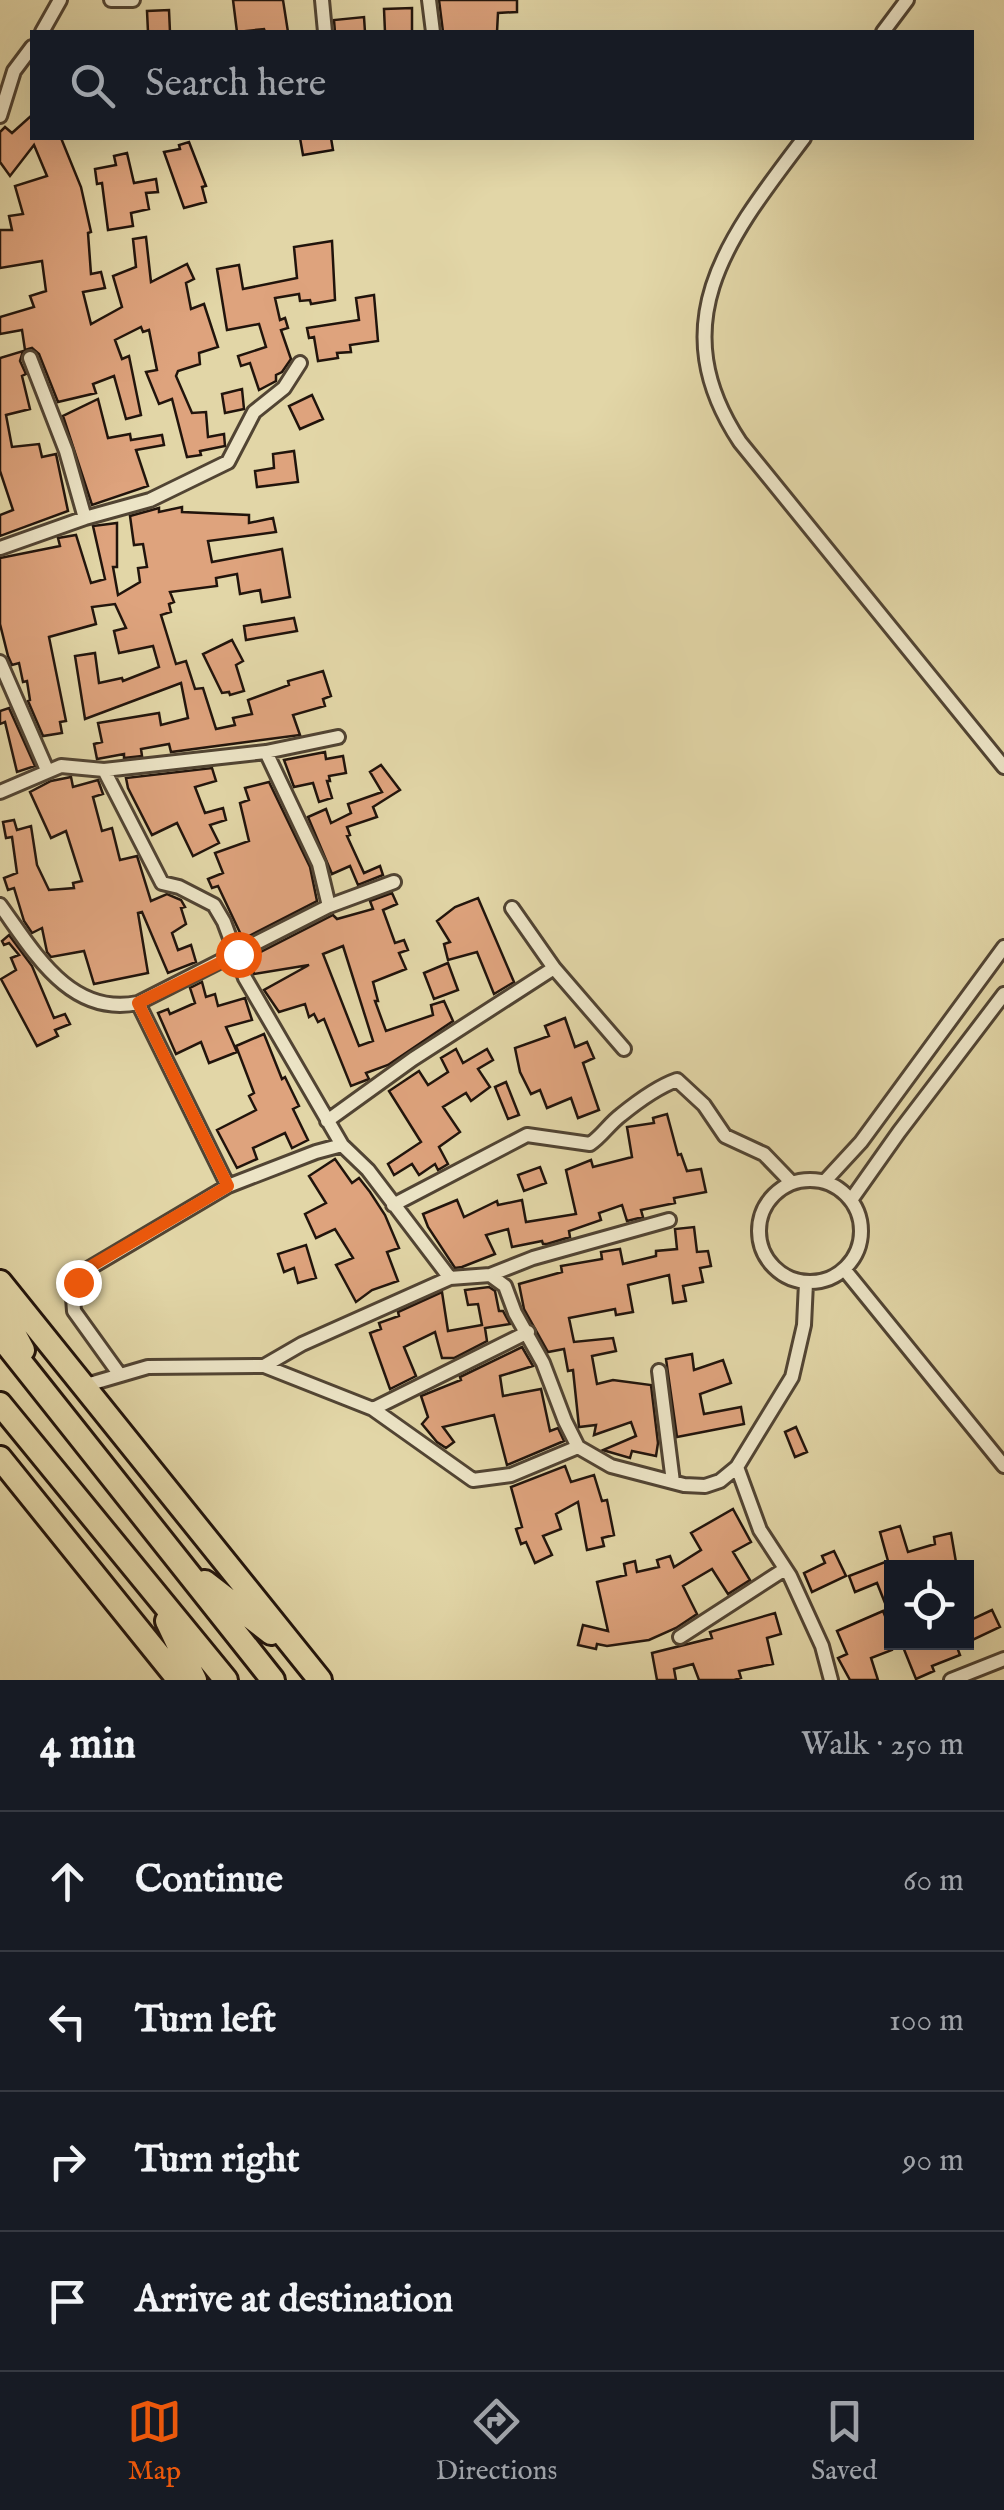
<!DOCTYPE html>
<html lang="en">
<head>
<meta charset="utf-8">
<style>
  body { margin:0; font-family:"IM FELL English",serif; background:#242831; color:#f1f3f6 }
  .controls { position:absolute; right:30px; bottom:30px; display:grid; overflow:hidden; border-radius:0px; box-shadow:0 10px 40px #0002 }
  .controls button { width:90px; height:90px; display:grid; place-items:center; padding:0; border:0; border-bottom:2px solid #363941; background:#171b24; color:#f1f3f6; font:50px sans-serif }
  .stop { position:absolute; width:30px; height:30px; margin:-22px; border:8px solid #ea580c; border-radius:50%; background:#fff }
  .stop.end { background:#ea580c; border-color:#fff; box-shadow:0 2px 10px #0008 }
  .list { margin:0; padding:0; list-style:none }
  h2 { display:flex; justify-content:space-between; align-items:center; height:130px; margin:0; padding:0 40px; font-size:42px }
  h2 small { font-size:32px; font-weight:400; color:#9ea1a6 }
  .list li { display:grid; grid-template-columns:65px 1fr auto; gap:30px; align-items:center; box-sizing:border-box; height:140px; padding:0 40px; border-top:2px solid #363941 }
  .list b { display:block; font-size:38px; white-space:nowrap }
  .list em { font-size:32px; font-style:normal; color:#9ea1a6 }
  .icon { flex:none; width:55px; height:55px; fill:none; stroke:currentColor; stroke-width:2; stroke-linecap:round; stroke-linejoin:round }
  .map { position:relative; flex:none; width:1004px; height:1680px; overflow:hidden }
  .search { position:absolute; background:#171b24; box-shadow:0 10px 40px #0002; left:30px; right:30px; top:30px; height:110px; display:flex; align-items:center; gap:25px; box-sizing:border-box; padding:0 35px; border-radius:0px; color:#9ea1a6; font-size:38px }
  .sheet { height:690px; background:#171b24 }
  nav { display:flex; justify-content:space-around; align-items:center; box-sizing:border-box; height:140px; border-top:2px solid #363941; background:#171b24; font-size:28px; color:#9ea1a6 }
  nav a { display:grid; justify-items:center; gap:5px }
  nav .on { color:#ea580c }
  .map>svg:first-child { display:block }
</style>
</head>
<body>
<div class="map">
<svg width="1004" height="1680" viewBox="0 0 1004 1680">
  <rect width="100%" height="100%" fill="#e2d6a7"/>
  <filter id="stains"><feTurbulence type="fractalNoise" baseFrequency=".002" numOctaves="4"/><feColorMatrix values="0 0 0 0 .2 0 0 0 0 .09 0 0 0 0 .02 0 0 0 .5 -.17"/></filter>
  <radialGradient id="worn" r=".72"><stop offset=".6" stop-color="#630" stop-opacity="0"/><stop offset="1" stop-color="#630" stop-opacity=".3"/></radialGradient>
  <path fill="#dea37d" stroke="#21140c" stroke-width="2.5" fill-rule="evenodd" d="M233 0H283L288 32H265L264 29 237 32Z
    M439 0H517V12L498 13 497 32H443Z
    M412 8V32H385L384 9Z
    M169 10 170 32H148L147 11Z
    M364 17 365 32H335L334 20Z
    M32 115V138H61L81 187 91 232 88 233 91 274 101 272 105 288 83 292 91 324 122 307 113 276 136 267 133 239 146 237 151 282 187 264 194 279 186 283 191 309 204 304 218 347 199 353 200 364 178 371 176 376 192 413 206 412 208 437 224 434 225 446 200 451 201 455 187 457 172 399 159 404 146 372 157 370 149 330 143 332 141 327 115 340 122 359 129 356 141 415 126 419 114 376 93 384 96 393 58 402 39 354 32 348 25 350 22 330 0 334V317L34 307 30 296 46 291 42 261 0 268V230H12L9 216 23 214 15 186 47 176 34 145 10 176 0 162V132L5 127 12 133Z
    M300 138H331L333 150 303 155Z
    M189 142 206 186 202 187 206 202 184 208 164 152 180 149 179 145Z
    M127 153 134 183 156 179 158 192 146 193 149 209 131 213 133 226 108 230 102 183 97 184 95 169 116 165 114 156Z
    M332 241 335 300 311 304 310 300 300 301 299 294 275 298 280 320 285 318 288 328 281 330 291 359 282 372 276 375V381L259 390 250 363 241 366 238 356 266 347 259 324 227 330 217 269 239 265 243 289 297 278 294 247Z
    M374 295 378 341 350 345 351 352 337 353 338 358 318 361 314 337 309 338 307 328 359 320 356 298Z
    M23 351 20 361 26 374 22 376 30 409 6 415 12 447 39 444 42 457 56 454 68 511 0 536V515L13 510 0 471V358Z
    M242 389 244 409 225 413 222 394Z
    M312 395 323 419 300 429 289 406Z
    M98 399 108 438 130 434 131 440 162 435 164 445 136 450 148 486 92 505 63 416Z
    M294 451 298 482 257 487 255 471 274 468 273 454Z
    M182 507V512L249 515V523L273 518 276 532 208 541 212 562 282 549 290 597 262 602 260 590 240 594 237 574 216 578 217 586 170 592 174 602 169 604 171 612 161 615 176 664 186 661 195 689 203 688 216 729 235 725 233 718 252 714 248 700 289 685 288 681 323 671 331 696 323 699 325 706 293 715 300 735 171 752 169 744 141 749 142 756 124 758V754L97 759 94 744 102 742 98 723 159 713 161 725 188 718 181 683 85 719 75 656 95 653 99 683 122 678 123 681 159 667 153 646 119 653 114 631 126 628 115 604 92 607 96 624 49 637 66 721 60 722 62 733 43 736 28 701 30 700 27 681 23 682 19 663 12 665 8 656 0 624V558L60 546 58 538 76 535 91 583 105 579 93 526 117 523V567H113L118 595 140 582 138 568 147 567 143 544 134 545 130 516 159 508V512Z
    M294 618 297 631 246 640 244 626Z
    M232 640 243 661 236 665 244 691 230 695 229 692 222 693 203 654Z
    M9 708 35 766 17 772 5 722 0 724V711Z
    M325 752 326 759 343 756 346 773 329 776 330 781H327L332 798 319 802 313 783 294 787 284 760Z
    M381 765 400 790 373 807 377 817 347 827 350 835 347 836 364 873 380 866 383 875 358 885 350 866 332 874 308 817 326 809 331 823 351 813 348 804 382 792 370 772Z
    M212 768 216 781 195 787 205 813 223 808 226 820 210 825 219 843 193 856 177 823 152 835 128 788 126 778Z
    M71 777 73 787 98 780 103 794 93 797 102 831 112 828 120 860 137 856 151 901 167 894 181 900 185 907 181 908 186 924 172 933 178 950 191 945 196 962 168 973 142 912 138 913 148 973 94 984 84 951 51 957 47 952 42 928 32 933 24 921 14 888 8 890 4 878 17 873 12 837 6 838 3 822 14 820 17 830 31 826 37 865 49 890 74 888 73 883 82 881 66 831 51 838 30 792 51 781Z
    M269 782 310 867 317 901 243 939 218 886 212 888 208 879 223 873 215 853 249 841 240 803 249 800 245 788Z
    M392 893 397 904 383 910 395 943 404 940 408 950 399 953 406 969 373 982 378 1001H375L386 1031 433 1015 431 1005 444 1001 453 1021 388 1065 366 1073 369 1079 351 1086 324 1019 318 1022 314 1014 309 1017 305 1004 279 1012 264 990 309 965 254 974 249 958 333 915 337 919 373 909 370 901ZM343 946 373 1041 359 1046 323 954Z
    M478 898 514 982 494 994 477 952 448 960 444 944 450 942 437 921 455 907Z
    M9 935 32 966 54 1018 65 1014 70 1024 55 1030 58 1036 37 1046 1 979 16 970 11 958 19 955 9 943 4 945 2 941Z
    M448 963 458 990 434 999 424 973Z
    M202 982 206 997 215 994 218 1006 245 998 252 1020 226 1027 237 1052 209 1063 201 1042 176 1054 158 1013 168 1009 170 1014 195 1003 190 988Z
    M565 1018 575 1047 587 1042 594 1058 583 1063 599 1110 578 1118 571 1098 547 1108 540 1090 531 1094 520 1072 515 1048 549 1036 545 1026Z
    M264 1034 282 1079 285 1077 299 1106 293 1109 308 1140 292 1148 285 1133 253 1148 257 1159 237 1168 217 1130 256 1110 249 1096 254 1093 236 1046Z
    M456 1049 463 1063 487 1049 493 1060 478 1069 490 1087 471 1101 466 1093 443 1107 460 1132 439 1147 448 1164 438 1170 435 1164 419 1175 412 1164 394 1175 388 1164 421 1142 389 1091 419 1071 428 1085 448 1072 441 1058Z
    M506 1082 519 1115 508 1119 495 1087Z
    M667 1114 678 1155 681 1154 687 1171 701 1169 706 1192 674 1198 675 1203 641 1210 643 1217 627 1221 622 1205 599 1213 601 1220 569 1231 570 1237 547 1244H543L542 1241 512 1247 508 1229 486 1235 495 1254 462 1267 455 1268 428 1227 423 1214 457 1200 464 1217 497 1201 498 1205 522 1200 526 1222 576 1214 566 1170 591 1160 593 1167 632 1157 627 1127 654 1123 653 1118Z
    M335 1159 352 1183 359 1178 370 1192 385 1215 399 1248 387 1252 398 1281 372 1290 356 1302 336 1265 353 1258 335 1229 316 1238 305 1214 326 1203 309 1176Z
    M540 1167 546 1183 524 1191 518 1175Z
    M694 1227 697 1252 708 1251 711 1266 700 1268 703 1282 683 1286 686 1301 673 1303 669 1275 628 1285 633 1312 616 1315 615 1309 569 1318 574 1342 613 1338 616 1351 592 1356 597 1384 613 1380 651 1385 658 1443 656 1456 632 1451 630 1458 606 1451 603 1450 636 1436 631 1422 594 1435 596 1425 579 1427 573 1370 568 1371 564 1349 548 1352 524 1309 519 1284 562 1272 561 1266 602 1259 601 1252 620 1249 623 1264 656 1256V1251L677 1249 675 1229Z
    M306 1245 316 1278 298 1283 294 1268 284 1272 278 1254Z
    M489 1287 495 1291 499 1311H503L510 1324 485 1328 487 1341 454 1358H442L435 1332 404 1347 416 1376 390 1389 370 1333 381 1329 379 1323 399 1316 398 1312 442 1292 448 1331 482 1325 478 1304 468 1305 465 1290Z
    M522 1347 533 1366 500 1376 503 1396 541 1389 550 1431 558 1428 564 1441 507 1465 494 1415 443 1427 454 1442 446 1448 437 1442 422 1424 428 1417 421 1396 461 1380 460 1377Z
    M692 1354 694 1370 723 1360 731 1383 700 1394 704 1414 741 1407 744 1424 677 1437 666 1359Z
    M796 1427 807 1452 795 1457 785 1432Z
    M565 1466 571 1482 594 1475 602 1501 607 1500 614 1535 602 1538 604 1546 587 1550 578 1502 556 1514 561 1529 543 1536 552 1555 535 1563 526 1542 521 1544 516 1529 522 1527 511 1487Z
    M733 1509 751 1542 733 1552 750 1580 728 1594 712 1569 683 1586 697 1614 676 1628 649 1640 607 1646 597 1644 596 1649 578 1645 583 1625 608 1631 597 1582 626 1575 624 1564 635 1561 637 1572 659 1567 657 1560 670 1556 674 1567 701 1550 691 1533Z
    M900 1526 908 1552 935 1544 934 1537 951 1533 957 1568H940L938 1562 918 1568H892L891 1618 877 1583 855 1592 849 1576 888 1561 880 1532Z
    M834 1551 846 1576 812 1592 804 1573 825 1563 822 1556Z
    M992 1610 1000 1627 966 1643V1622Z
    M883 1611 892 1633V1650L871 1658 878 1680H850L838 1658 847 1654 837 1631Z
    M775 1613 781 1634 767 1638 773 1664 739 1671 741 1678 734 1680H699L693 1664 674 1669 676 1680H657L652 1653 712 1638 710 1632Z
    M901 1642H955L960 1655 932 1666 934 1671 916 1679Z"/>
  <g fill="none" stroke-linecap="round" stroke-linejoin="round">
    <g stroke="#514433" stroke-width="18">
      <path id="street" d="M111 0H133
        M322 0 325 32
        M429 0 433 32
        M42 32 60 0
        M883 32 907 0
        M0 116 14 71 32 47
        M804 138C730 236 660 321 740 442L1004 767
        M30 358 66 451 85 518
        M0 548 85 518 150 500 228 462 254 412 284 388 300 363
        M0 662 47 770
        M266 752 319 864 329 906
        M104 770 162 883 179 887 214 905 224 922 245 978 342 1145 368 1170 450 1278
        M0 792 61 766 104 770 266 752 338 737
        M0 905C34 952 70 1017 138 1003L228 1186
        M512 908 554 968 624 1049
        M138 1003 329 906 394 882
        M327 1121 413 1059 554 968
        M759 1231a51 51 0 1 1 102 0a51 51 0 1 1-102 0Z
        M825 1181 861 1142 1004 947
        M851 1200 899 1132 1004 994
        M393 1205 527 1135 590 1144C602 1136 609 1124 621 1115 637 1102 657 1087 677 1080L704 1105 725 1136 764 1154 791 1182
        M844 1269 1004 1466
        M490 1275 533 1258 669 1220
        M264 1366 373 1409 473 1480 511 1475 578 1447
        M659 1371 673 1482
        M120 1375 74 1311 73 1297 88 1269 228 1186 316 1152 342 1145
        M83 1386 148 1367 264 1366 302 1344 450 1278 490 1275 505 1286 515 1313 543 1363 565 1421 578 1447 611 1466 684 1485 705 1486 720 1481 737 1467 792 1377 804 1325 806 1283
        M373 1409 528 1332
        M737 1467 760 1530 790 1576 822 1646 831 1680
        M680 1637 785 1569
        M951 1680 1004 1659"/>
    </g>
    <g stroke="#21140c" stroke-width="28">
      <path id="highway" d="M0 1282 320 1680
        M0 1306 23 1350
        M0 1336 273 1680
        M0 1404 226 1680
        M0 1458 179 1680
        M205 1582 271 1633
        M167 1621 195 1680"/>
    </g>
    <use href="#street" stroke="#ece4c6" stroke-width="12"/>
    <use href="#highway" stroke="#e2d6a7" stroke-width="22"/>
  </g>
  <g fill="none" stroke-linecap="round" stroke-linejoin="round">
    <path stroke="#ea580c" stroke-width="12" d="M78 1282 88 1268 228 1186 138 1003 238 954"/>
  </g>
  <rect width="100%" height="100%" filter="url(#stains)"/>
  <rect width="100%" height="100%" fill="url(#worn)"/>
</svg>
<div class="controls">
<button><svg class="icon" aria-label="locate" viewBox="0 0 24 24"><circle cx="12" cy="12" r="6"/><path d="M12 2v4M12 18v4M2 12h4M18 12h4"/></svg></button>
</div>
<div class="stop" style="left:238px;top:954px"></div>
<div class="stop end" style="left:78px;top:1282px"></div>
<div class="search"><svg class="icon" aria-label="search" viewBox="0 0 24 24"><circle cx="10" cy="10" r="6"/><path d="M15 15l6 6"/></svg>Search here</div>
</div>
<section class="sheet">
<h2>4 min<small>Walk · 250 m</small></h2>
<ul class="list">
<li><svg class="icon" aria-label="ahead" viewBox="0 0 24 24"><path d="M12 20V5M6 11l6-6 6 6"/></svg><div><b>Continue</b></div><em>60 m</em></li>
<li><svg class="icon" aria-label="left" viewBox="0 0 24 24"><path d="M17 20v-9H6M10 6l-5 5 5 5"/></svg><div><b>Turn left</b></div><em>100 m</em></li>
<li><svg class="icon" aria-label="right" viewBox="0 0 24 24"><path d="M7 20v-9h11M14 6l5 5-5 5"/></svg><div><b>Turn right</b></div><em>90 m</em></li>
<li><svg class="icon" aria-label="arrive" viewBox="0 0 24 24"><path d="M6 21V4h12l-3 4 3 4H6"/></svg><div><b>Arrive at destination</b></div></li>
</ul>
</section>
<nav>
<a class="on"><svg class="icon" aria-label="map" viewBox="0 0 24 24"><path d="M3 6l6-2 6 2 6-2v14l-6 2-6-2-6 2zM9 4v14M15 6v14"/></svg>Map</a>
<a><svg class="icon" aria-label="directions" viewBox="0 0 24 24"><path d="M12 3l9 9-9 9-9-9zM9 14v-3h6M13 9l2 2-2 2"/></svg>Directions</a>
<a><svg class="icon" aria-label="saved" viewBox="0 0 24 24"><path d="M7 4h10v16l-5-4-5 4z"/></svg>Saved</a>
</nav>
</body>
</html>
